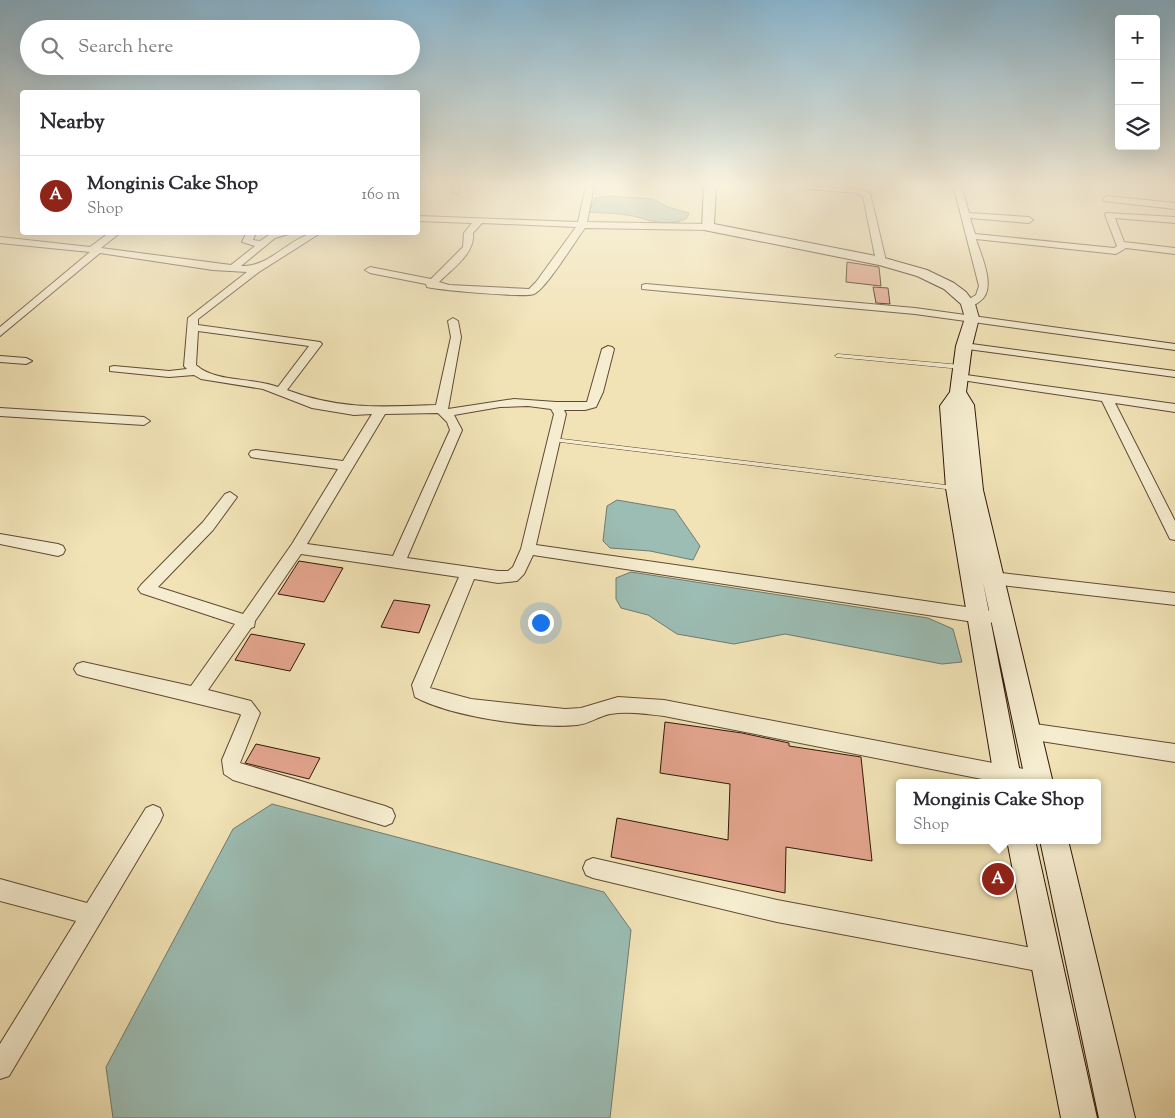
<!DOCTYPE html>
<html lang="en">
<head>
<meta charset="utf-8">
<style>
  body { margin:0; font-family:"Sorts Mill Goudy",serif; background:#f2f2f3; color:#2b2b33 }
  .controls { position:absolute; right:15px; top:15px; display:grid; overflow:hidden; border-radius:5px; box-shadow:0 5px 20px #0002 }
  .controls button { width:45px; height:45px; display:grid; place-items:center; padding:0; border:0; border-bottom:1px solid #e1e1e2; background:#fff; color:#2b2b33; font:25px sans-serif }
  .you { position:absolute; left:540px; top:622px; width:18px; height:18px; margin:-12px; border:4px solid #fff; border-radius:50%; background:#1a73e8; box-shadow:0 0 0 8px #1a73e833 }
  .badge { display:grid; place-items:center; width:32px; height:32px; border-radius:50%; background:#8f2418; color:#fff; font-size:16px; font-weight:700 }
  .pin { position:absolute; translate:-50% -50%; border:2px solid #fff; box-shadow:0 1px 5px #0006 }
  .popup { position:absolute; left:896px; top:779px; width:205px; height:65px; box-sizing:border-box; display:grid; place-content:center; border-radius:5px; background:#fff; filter:drop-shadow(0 1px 4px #0005); font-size:16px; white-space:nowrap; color:#7c7c81 }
  .popup b { font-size:19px; color:#2b2b33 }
  .popup::after { content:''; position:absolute; left:50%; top:100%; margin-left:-10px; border:10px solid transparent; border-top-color:#fff }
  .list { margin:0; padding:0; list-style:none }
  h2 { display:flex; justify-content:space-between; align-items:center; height:65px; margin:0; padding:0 20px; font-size:21px }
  h2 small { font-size:16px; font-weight:400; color:#7c7c81 }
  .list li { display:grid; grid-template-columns:32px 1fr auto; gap:15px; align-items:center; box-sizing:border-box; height:80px; padding:0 20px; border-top:1px solid #e1e1e2 }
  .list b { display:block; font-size:19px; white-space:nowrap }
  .list p { margin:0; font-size:16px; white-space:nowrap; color:#7c7c81 }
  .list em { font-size:16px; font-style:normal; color:#7c7c81 }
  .icon { flex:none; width:28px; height:28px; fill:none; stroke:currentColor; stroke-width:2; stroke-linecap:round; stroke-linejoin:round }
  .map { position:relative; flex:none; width:1175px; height:1118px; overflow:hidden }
  .search { position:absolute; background:#fff; box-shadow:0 5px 20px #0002; left:20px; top:20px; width:400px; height:55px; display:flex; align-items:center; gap:12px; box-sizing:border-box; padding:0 18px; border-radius:28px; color:#7c7c81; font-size:19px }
  .panel { position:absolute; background:#fff; box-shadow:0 5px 20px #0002; left:20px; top:90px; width:400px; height:145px; border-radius:5px }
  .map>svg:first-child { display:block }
</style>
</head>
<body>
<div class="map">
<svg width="1175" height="1118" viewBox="0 0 1175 1118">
  <rect width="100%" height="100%" fill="#f1e3b6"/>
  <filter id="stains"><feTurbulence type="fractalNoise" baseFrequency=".004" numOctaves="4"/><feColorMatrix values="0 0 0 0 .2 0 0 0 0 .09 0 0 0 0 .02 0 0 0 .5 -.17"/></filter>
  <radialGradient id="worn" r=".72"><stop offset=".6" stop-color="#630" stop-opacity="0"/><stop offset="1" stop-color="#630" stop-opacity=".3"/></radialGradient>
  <path fill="#9cbdb4" stroke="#717b6f" d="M609 196 653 199 667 207 689 213 686 219C664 227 654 221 633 216 619 213 604 213 589 212L595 198Z
    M617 500 675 510 700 546 693 560 650 551 610 548 603 541 607 506Z
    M631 572 928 618 953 629 962 662 942 664 785 634 734 644 677 634 648 615 621 608 616 599V578Z
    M272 804 604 892 631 930 610 1118H113L106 1067 233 829Z"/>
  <path fill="#e4a58f" stroke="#301708" d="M847 262 879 267 881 286 846 282Z
    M873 287 888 288 890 304 876 303Z
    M299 561 343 568 324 602 278 594Z
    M394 600 430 605 419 633 381 627Z
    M251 634 305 644 290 671 235 660Z
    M665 722 742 733 789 743V746L861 757 872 861 786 847 785 893 611 857 617 818 728 840 730 784 660 773Z
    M256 744 320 758 309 779 245 763Z"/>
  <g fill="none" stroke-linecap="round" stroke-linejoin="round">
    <g stroke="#604a34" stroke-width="1">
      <path id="lane" d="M838 354 961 365 964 367 961 369 836 357 835 356Z
        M554 438 954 486 957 488 954 490 552 441 551 440 552 439Z"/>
    </g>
    <g stroke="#604a34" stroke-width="2">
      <path id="street" d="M453 186H461L458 194 451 192Z
        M586 186H594L587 222 708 224 712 227 708 230 585 228C575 241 546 289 534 294 524 298 440 290 427 287L426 284 370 273 365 270 370 267 431 279 463 247 464 233 472 223 418 221V216L578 222ZM482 223 576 227 536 282 529 289 449 285 439 282C453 268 475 254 473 233Z
        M798 186 856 189 870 193 886 261 884 263 876 261 863 196 855 193 802 188Z
        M951 186H959L963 192 969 213 1029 217 1033 220 1029 223 970 218 975 234 1114 248 1117 246 1105 215 1106 213 1175 217V223L1115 218 1124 242 1175 248V254L1126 248 1116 254 976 239C981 256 998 290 979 302 974 305 971 308 964 306V302L976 295 979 286 955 192Z
        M1107 196 1175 203V209L1104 201 1103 199Z
        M110 232H121L101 248 231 265 255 246 242 242 247 232H256L253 240 260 241 272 233 295 232 275 238 241 266C272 268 292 232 322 232L259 272 198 319V325L320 342 322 344 287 390C340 410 381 407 436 405L451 337 448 321 453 318 458 321 461 337 448 409 514 399 556 402H587L602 349 608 346 612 347 614 349 603 392 596 407 585 410H564L566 414 536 545 987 610 993 612 995 617 993 622 987 624 533 555 524 574 517 581 498 583 474 579 430 688 471 699 565 709 581 708 618 697 664 700 1040 772 1047 774 1049 783H1002L664 716C646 714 628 711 610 714 599 716 589 724 577 725 536 729 452 717 415 697L412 685 459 577 301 554 255 621 254 627 251 628 208 690 251 701 260 713 240 763 385 806 392 809 395 816 392 823 385 826 233 780 224 774 222 760 241 715 240 714 83 676 77 674 74 669 77 664 83 662 191 686 235 624 141 593 138 589 141 585 203 522 225 494 230 492 237 497 213 530 158 587 243 614 292 544 338 469 256 458 251 457 249 454 251 451 256 450 343 461 372 414 354 415 312 408 263 389 201 379 194 375 169 377 110 371V367L114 366 169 371 187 369 184 366 188 318 247 272 213 270 100 253 0 336V327L90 252 0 243V237L90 247ZM198 331 309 346 278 387C252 377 216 383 196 365ZM528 406 551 409 554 414 521 549 513 567 508 571H498L407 558 462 430 454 415 500 407ZM438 413 447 422 450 430 393 556 307 544 385 414Z
        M646 284 915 308 1175 344V350L915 314 642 289V285Z
        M964 343 1175 371V377L960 348 958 346Z
        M0 356 26 358 32 361 26 364 0 362Z
        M959 374 1175 404V412L1115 403 1175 521V540L1170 539 1168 535 1102 401 955 379 953 377Z
        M0 408 144 417 150 421 144 425 0 416Z
        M0 534 58 544 63 546 65 550 63 554 58 556 0 544Z
        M993 572 1175 593V605L993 584 988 582 985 578 988 574Z
        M1028 723 1175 744V762L1028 739 1022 737 1019 731 1022 725Z
        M153 805 160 808 163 815 160 822 9 1076 0 1079V1044L76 921 0 901V879L87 903 146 808Z
        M593 858 777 900 1048 951 1056 954 1059 962 1056 970 1048 973 777 922 593 878 586 875 583 868 586 861Z"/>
    </g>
    <g stroke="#301708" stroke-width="2">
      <path id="secondary" d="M704 186H716L714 224 881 257 927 270 954 283 966 292 975 304 979 318 972 346 966 392 974 405 983 490 1053 783H1026L983 582 1022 783H995L946 488 940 406 950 392 956 346 965 318 961 304 944 289 917 276 879 265 704 230 702 227Z
        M1007 840H1035L1097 1118H1061Z
        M1040 840H1068L1135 1118H1099Z"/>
    </g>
    <use href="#lane" fill="#f6edd0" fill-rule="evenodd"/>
    <use href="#street" fill="#f6edd0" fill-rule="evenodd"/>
    <use href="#secondary" fill="#f6edd0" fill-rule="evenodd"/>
  </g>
  <linearGradient id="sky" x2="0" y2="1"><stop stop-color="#89b8d3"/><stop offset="0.54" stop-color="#f9f2de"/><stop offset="1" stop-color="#f9f2de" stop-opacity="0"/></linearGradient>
  <rect width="1175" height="342" fill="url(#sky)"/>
  <rect width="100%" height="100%" filter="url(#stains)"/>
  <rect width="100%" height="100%" fill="url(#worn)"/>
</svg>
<div class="controls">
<button>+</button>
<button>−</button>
<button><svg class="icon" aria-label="layers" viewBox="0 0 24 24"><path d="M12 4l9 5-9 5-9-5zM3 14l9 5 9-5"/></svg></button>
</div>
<div class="you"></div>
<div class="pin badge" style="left:998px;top:879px">A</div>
<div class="popup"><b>Monginis Cake Shop</b>Shop</div>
<div class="search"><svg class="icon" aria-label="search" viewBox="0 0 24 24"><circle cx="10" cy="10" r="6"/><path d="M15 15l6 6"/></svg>Search here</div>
<section class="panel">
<h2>Nearby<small></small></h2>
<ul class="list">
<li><span class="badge">A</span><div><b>Monginis Cake Shop</b><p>Shop</p></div><em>160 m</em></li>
</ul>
</section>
</div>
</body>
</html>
